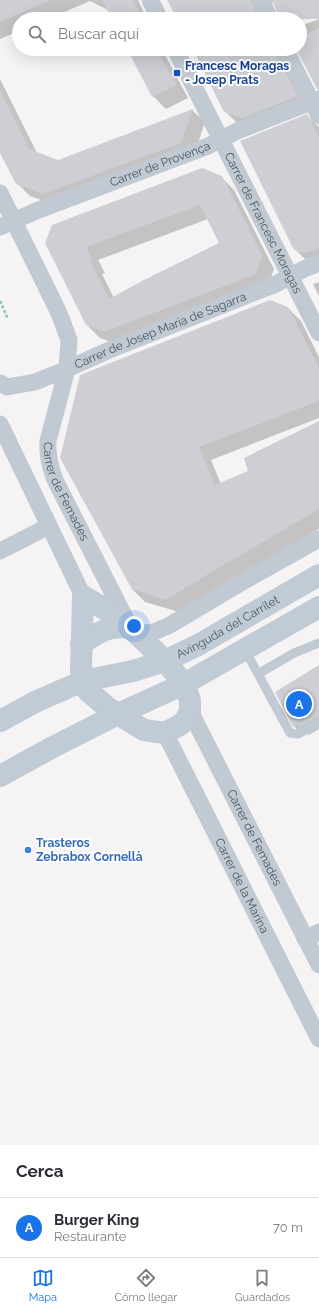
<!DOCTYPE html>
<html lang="es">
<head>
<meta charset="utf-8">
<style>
  body { margin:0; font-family:Raleway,sans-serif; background:#f2f2f3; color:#2b2b33 }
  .you { position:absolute; left:134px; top:626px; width:14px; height:14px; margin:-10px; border:3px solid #fff; border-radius:50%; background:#1a73e8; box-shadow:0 0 0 6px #1a73e833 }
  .badge { display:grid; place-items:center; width:26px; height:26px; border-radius:50%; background:#1a73e8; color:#fff; font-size:13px; font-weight:700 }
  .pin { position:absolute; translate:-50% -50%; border:2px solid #fff; box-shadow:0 1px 4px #0006 }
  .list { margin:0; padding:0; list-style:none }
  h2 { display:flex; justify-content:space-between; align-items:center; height:52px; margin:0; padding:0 16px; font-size:17px }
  h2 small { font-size:13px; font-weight:400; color:#7c7c81 }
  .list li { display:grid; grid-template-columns:26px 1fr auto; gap:12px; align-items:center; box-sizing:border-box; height:60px; padding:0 16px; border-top:1px solid #e1e1e2 }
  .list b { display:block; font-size:15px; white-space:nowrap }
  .list p { margin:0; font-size:13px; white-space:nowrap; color:#7c7c81 }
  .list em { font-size:13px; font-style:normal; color:#7c7c81 }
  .icon { flex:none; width:22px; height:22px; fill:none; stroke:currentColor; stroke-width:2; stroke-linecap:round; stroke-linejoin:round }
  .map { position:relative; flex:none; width:319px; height:1145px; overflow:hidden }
  .search { position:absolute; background:#fff; box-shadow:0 4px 16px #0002; left:12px; right:12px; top:12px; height:44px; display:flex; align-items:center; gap:10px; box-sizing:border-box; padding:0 14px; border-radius:22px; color:#7c7c81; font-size:15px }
  .sheet { height:112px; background:#fff }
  nav { display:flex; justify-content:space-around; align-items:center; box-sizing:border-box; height:56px; border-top:1px solid #e1e1e2; background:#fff; font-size:11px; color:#7c7c81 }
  nav a { display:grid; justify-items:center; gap:2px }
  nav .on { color:#1a73e8 }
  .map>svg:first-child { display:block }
</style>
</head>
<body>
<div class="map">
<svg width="319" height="1145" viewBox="0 0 319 1145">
  <rect width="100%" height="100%" fill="#f5f3f3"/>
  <path fill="#0003" fill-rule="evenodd" d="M0 0H138L147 19H113L108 10 90 1 48 19H19V31L0 39Z
    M169 0H319V7L291 19H288L274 3H270L266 19H178Z
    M319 19V90L299 51 293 53 310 109 238 124 225 111 194 49H300V26Z
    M129 49H162L188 98 166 109 153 96Z
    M0 79 37 153 58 161 192 110 205 122 194 155 57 206 30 196 17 183 0 150Z
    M307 116 319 127V265L308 262 295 249Z
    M221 177 234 190 274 269 268 286 117 344 100 338 87 325 46 243ZM208 219 220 243 114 298 102 274 105 273 98 260Z
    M319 282V296L313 284Z
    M288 308 301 321 319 357V418L211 460 221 484 249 471 319 422V529L179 612 145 602 132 589 61 458Z
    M319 669V729L309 735 307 733 303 735 294 726Z"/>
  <path fill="#cdcfd5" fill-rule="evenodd" d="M0 0H51L0 22Z
    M102 0H133L142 19H112Z
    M167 0H251L259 19H177Z
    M272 0H319V19H280Z
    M319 28V89H317L296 49H300V37Z
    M127 49H156L177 85 152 97Z
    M193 49H275L276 54 298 96 242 118 224 112Z
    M0 90 29 149 58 160 193 109 181 143 43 194 16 184 0 153Z
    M307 114 319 137V248L305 253 294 250 240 141Z
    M202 168 222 176 249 229 262 256 256 274 104 332 86 325 45 243 52 225ZM200 205 219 243 144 280 109 299 90 261 93 260 86 247Z
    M270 300 288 307 319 368V401L199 447 215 485 248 471 244 458 319 421V509L205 576 166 600 132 589 60 458 80 375Z
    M319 665V716L299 727 298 724 293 727 275 692Z"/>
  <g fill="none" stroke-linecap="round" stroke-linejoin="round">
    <path stroke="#7ad0a6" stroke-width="2.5" stroke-dasharray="3 2" stroke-linecap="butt" d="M0 301 8 319"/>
    <path stroke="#c1cad2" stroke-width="9" d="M245 650 258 674 294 653 319 643
      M258 674 290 733 298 734 319 723"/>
    <g stroke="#c1cad2" stroke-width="17">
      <path d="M150 0 160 19"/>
      <path d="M261 0 270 19"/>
      <path id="s1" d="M175 49 319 333"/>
      <path d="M285 49 319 116"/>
      <path id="s2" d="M0 193 59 313 69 340 67 369 48 441C47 455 50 466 55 480L130 627"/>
      <path id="s3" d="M0 227 36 211 208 146 237 131 319 99"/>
      <path id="s4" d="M0 383 7 387 35 382 67 369 114 348 276 284 304 269 319 263"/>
      <path d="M0 424 83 596"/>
      <path d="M0 551 49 526"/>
      <path d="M137 634 154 632 170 625 251 577 319 539"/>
      <path id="s5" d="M190 711 319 965"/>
      <path id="s6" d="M165 733 319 1039"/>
      <path d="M305 939 319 932"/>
    </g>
    <g stroke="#c1cbd6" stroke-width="22">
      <path d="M83 596 108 611 130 627 165 661 184 684 190 700V711L185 721 180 725 165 733 144 730 108 708 88 691 83 681 81 670Z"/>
      <path d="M81 644C102 630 106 627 130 627"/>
      <path id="s7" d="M0 721 37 701 83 681 133 671 165 661 198 645 319 575"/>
      <path d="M0 776 53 747 118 714 184 684 319 607"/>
    </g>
  </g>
  <rect fill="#1a4fb4" stroke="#fff" stroke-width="1.5" x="173" y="69" width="8" height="8" rx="2"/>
  <circle fill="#3f7fe0" stroke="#fff" stroke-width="1.5" cx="28" cy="850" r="4"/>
  <g text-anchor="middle" stroke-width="4" stroke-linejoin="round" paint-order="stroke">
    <g font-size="12" font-weight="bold" fill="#164399" stroke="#fff" text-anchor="start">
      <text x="185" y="70">Francesc Moragas<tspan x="185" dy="14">- Josep Prats</tspan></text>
    </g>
    <g font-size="12" fill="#4a5661" stroke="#fff">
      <text dy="4" stroke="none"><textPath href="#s3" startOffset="172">Carrer de Provença</textPath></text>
      <text dy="4" stroke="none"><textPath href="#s1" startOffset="195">Carrer de Francesc Moragas</textPath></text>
      <text dy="4" stroke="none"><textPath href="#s4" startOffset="172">Carrer de Josep Maria de Sagarra</textPath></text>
      <text dy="4" stroke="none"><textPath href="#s2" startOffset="320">Carrer de Femades</textPath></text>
      <text dy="4" stroke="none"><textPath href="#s7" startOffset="248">Avinguda del Carrilet</textPath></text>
      <text dy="4" stroke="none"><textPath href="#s5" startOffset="142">Carrer de Femades</textPath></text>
      <text dy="4" stroke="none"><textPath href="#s6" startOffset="171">Carrer de la Marina</textPath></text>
    </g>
    <g font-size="12" font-weight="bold" fill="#366cbe" stroke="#fff" text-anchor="start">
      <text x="36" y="847">Trasteros<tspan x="36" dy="14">Zebrabox Cornellà</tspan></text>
    </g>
  </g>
</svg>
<div class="you"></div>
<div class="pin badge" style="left:299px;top:704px">A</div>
<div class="search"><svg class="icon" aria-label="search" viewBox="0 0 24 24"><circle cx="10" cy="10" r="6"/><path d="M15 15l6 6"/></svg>Buscar aquí</div>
</div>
<section class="sheet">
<h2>Cerca<small></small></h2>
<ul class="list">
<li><span class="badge">A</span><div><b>Burger King</b><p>Restaurante</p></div><em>70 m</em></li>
</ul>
</section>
<nav>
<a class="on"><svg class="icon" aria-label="map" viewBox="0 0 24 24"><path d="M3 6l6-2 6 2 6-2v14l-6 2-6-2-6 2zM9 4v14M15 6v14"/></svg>Mapa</a>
<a><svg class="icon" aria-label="directions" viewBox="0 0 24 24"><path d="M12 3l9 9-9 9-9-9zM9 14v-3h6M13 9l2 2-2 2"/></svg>Cómo llegar</a>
<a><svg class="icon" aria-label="saved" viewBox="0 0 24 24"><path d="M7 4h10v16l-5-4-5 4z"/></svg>Guardados</a>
</nav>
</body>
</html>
